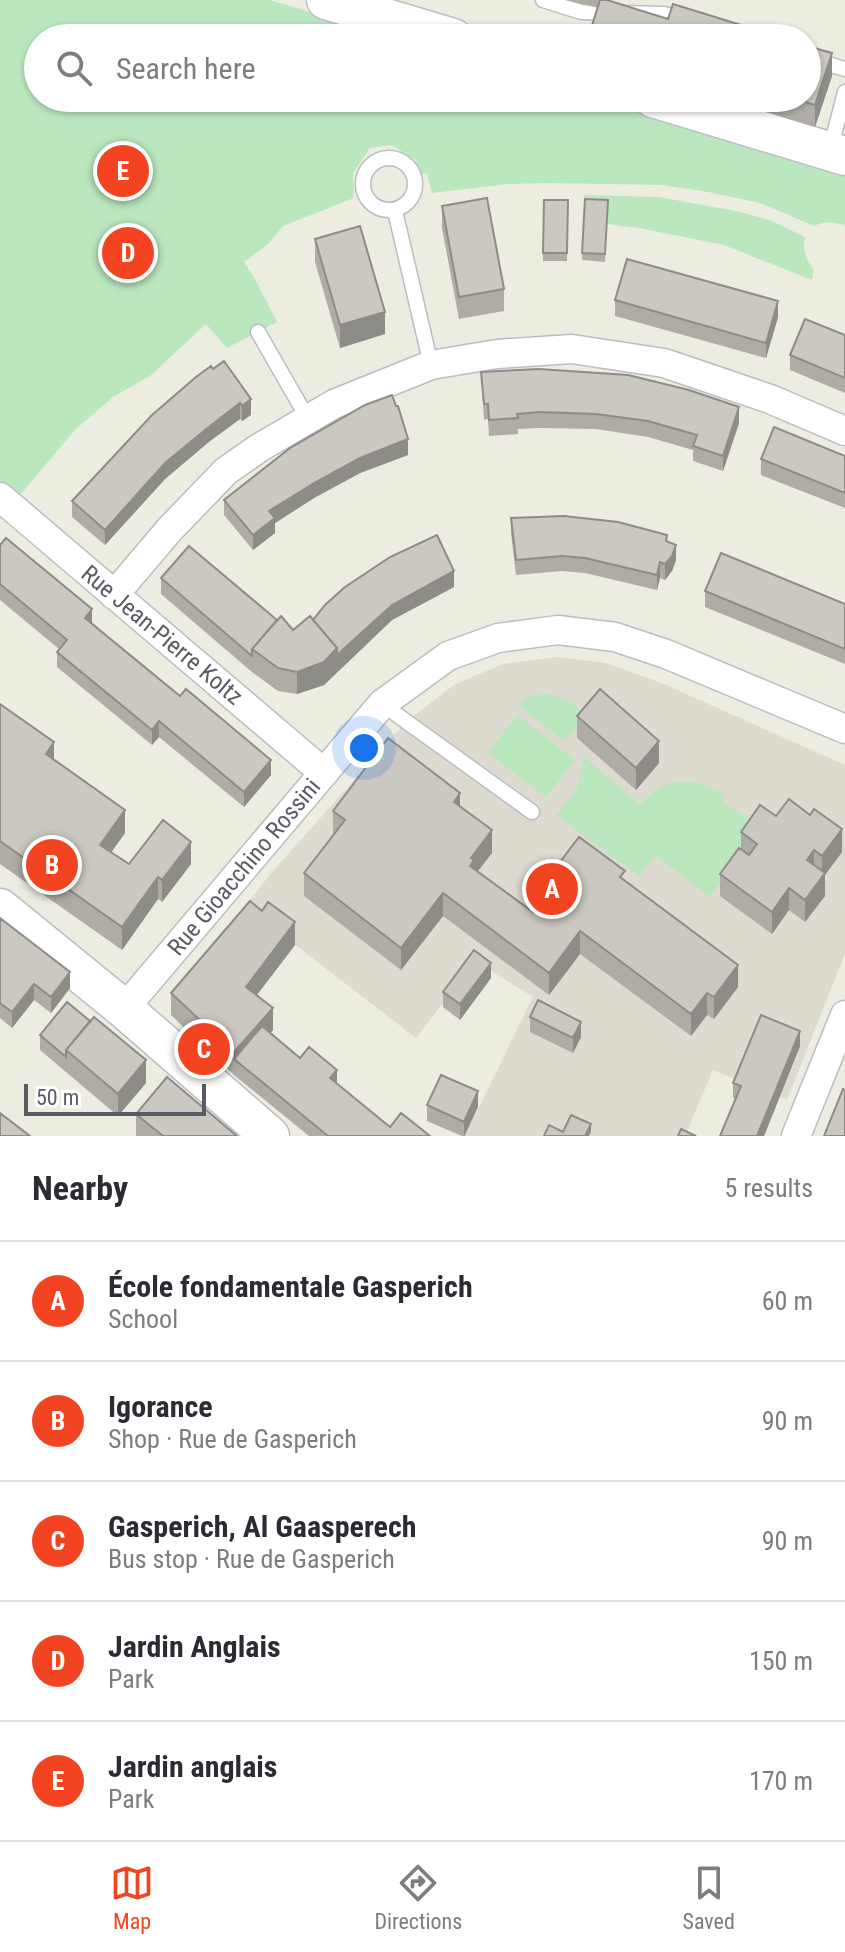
<!DOCTYPE html>
<html lang="en">
<head>
<meta charset="utf-8">
<style>
  body { margin:0; font-family:"Roboto Condensed",sans-serif; background:#f7f7f7; color:#2b2b33 }
  .scale { position:absolute; left:24px; bottom:20px; width:182px; box-sizing:border-box; padding-left:8px; border:4px solid #595d63; border-top:0; font-size:22px; line-height:28px; white-space:nowrap; color:#595d63; -webkit-text-stroke:6px #fff; paint-order:stroke }
  .you { position:absolute; left:364px; top:748px; width:28px; height:28px; margin:-20px; border:6px solid #fff; border-radius:50%; background:#1a73e8; box-shadow:0 0 0 12px #1a73e833 }
  .badge { display:grid; place-items:center; width:52px; height:52px; border-radius:50%; background:#f34421; color:#fff; font-size:26px; font-weight:700 }
  .pin { position:absolute; translate:-50% -50%; border:4px solid #fff; box-shadow:0 2px 8px #0006 }
  .list { margin:0; padding:0; list-style:none }
  h2 { display:flex; justify-content:space-between; align-items:center; height:104px; margin:0; padding:0 32px; font-size:34px }
  h2 small { font-size:26px; font-weight:400; color:#7c7c81 }
  .list li { display:grid; grid-template-columns:52px 1fr auto; gap:24px; align-items:center; box-sizing:border-box; height:120px; padding:0 32px; border-top:2px solid #e1e1e2 }
  .list b { display:block; font-size:30px; white-space:nowrap }
  .list p { margin:0; font-size:26px; white-space:nowrap; color:#7c7c81 }
  .list em { font-size:26px; font-style:normal; color:#7c7c81 }
  .icon { flex:none; width:44px; height:44px; fill:none; stroke:currentColor; stroke-width:2; stroke-linecap:round; stroke-linejoin:round }
  .map { position:relative; flex:none; width:845px; height:1136px; overflow:hidden }
  .search { position:absolute; background:#fff; box-shadow:0 2px 6px #0004; left:24px; right:24px; top:24px; height:88px; display:flex; align-items:center; gap:20px; box-sizing:border-box; padding:0 28px; border-radius:44px; color:#7c7c81; font-size:30px }
  .sheet { height:704px; background:#fff }
  nav { display:flex; justify-content:space-around; align-items:center; box-sizing:border-box; height:112px; border-top:2px solid #e1e1e2; background:#fff; font-size:22px; color:#7c7c81 }
  nav a { display:grid; justify-items:center; gap:4px }
  nav .on { color:#f34421 }
  .map>svg:first-child { display:block }
</style>
</head>
<body>
<div class="map">
<svg width="845" height="1136" viewBox="0 0 845 1136">
  <rect width="100%" height="100%" fill="#edece0"/>
  <path fill="#dddbcf" d="M558 657 606 663 659 682 845 765V954L787 1100 713 1070 685 1136H465L533 997 475 961 416 1038 245 906 272 872 406 722 455 684 503 664Z"/>
  <path fill="#bbe7bf" d="M0 0H270L395 38H38V98H592L845 175V226C833 221 826 221 814 226L760 203 708 192 662 185 548 183 508 184 432 193 427 173 420 174 416 160 392 145 370 148 353 173 354 198 283 226 268 244 244 262 255 279 277 322 227 348 206 324 150 376 113 397 76 429 19 496 0 483Z
    M584 195 659 197 736 211 770 220 805 237C802 251 806 259 814 270L812 280 724 245 639 228 607 224 608 208 585 207Z
    M549 694 566 699 587 715 564 741 519 706C528 695 536 695 549 694Z
    M517 715 575 760 546 797 488 753Z
    M584 757 640 805C669 773 689 777 726 795L722 801 760 827 710 897 655 855 639 876 556 815 577 789Z"/>
  <g fill="none" stroke-linecap="round" stroke-linejoin="round">
    <g stroke="#bbbdc3" stroke-width="17">
      <path id="lane" d="M543 0 581 12 664 14 686 20
        M807 58 845 69
        M830 150 845 92
        M363 184a26 26 0 1 1 52 0a26 26 0 1 1-52 0Z
        M395 211 431 365
        M258 332 308 419
        M382 704 532 812"/>
    </g>
    <g stroke="#bbbdc3" stroke-width="31">
      <path id="street" d="M0 497 324 773
        M114 595 170 529 226 471 259 448 334 404 431 365 497 354 572 349 664 363 770 399 845 431
        M124 1009 382 704 448 656 498 638 558 630 615 637 666 654 845 729
        M796 1136 845 1015"/>
    </g>
    <g stroke="#bbbec5" stroke-width="41">
      <path id="secondary" d="M326 0 453 38
        M653 98 845 156
        M0 908 124 1009 270 1136"/>
    </g>
    <use href="#lane" stroke="#fff" stroke-width="14"/>
    <use href="#street" stroke="#fff" stroke-width="28"/>
    <use href="#secondary" stroke="#fff" stroke-width="38"/>
  </g>
  <path fill="#aeaca5" d="M565 0H607L668 19 783 38H589L598 8Z
    M832 76 815 127 720 98H807Z
    M585 199 608 200 605 262 582 260Z
    M544 200H568L567 261H543Z
    M442 206 504 289V311L459 319 442 228Z
    M315 239 385 334 340 348 315 262Z
    M615 300 778 317 766 358 615 316Z
    M845 335V393L790 370V355Z
    M211 366 251 415 242 421 240 419 210 441 165 479 105 545 72 517V501Z
    M481 372 739 423 723 471 693 461V450L648 437 596 429 540 428 518 429V434L489 436 488 419 484 420Z
    M408 455 360 473 314 498 275 523V533L253 550 224 515V500Z
    M845 456V508L761 475V459Z
    M511 518 667 542 676 560 672 571 665 580 660 578 657 590 585 573 562 571 516 575 511 533Z
    M0 545 271 775 244 807 159 737 152 745 57 667V652L59 649 0 600Z
    M161 578 277 620 293 630 313 620 454 587 392 620 324 685 297 694 278 691 252 672 161 594Z
    M705 591 845 604V664L705 607Z
    M0 704 125 833 111 852 129 864H191L162 902 158 899 122 950 0 864Z
    M577 716 659 763 636 790 577 738Z
    M460 807 492 853 478 871 533 912 551 889V874L625 881 738 987 714 1019 707 1015 691 1036 580 954 549 995 443 916 401 970 304 896V873L334 834 333 833V811Z
    M776 816 842 852 825 875V896L805 922 789 910 772 934 720 896V874L741 849V832Z
    M0 918 70 988 51 1013 34 1000 12 1028 0 1018Z
    M295 945 257 995 273 1030 270 1033 300 1058 337 1083 390 1127 430 1136H309L234 1075 171 1015V993Z
    M491 978 460 1020 443 1007V992Z
    M530 1017 581 1037 573 1053 530 1032Z
    M40 1035 146 1083 118 1116 40 1050Z
    M800 1046 764 1136H720L736 1099 733 1098V1083Z
    M427 1105 478 1107 465 1136H462L427 1121Z
    M136 1114 237 1136H136Z"/>
  <path fill="#8d8c86" d="M832 53V76L815 127V105Z
    M778 301V317L766 358V343Z
    M385 312V334L340 348V325Z
    M251 399V415L242 421V406Z
    M240 403V419L210 441 165 479 105 545V530L165 463 210 426Z
    M739 407V423L723 471V456Z
    M408 439V455L360 473 314 498 275 523V533L253 550V535L269 511 314 483 360 458Z
    M676 545V560L672 571 665 580V564Z
    M660 562V578L657 590V575Z
    M454 571V587L392 620 324 685 297 694V672L337 648 392 605Z
    M92 609V625L85 618Z
    M159 721V737L152 745V730Z
    M659 741V763L636 790V768Z
    M54 742V765L46 754Z
    M271 760V775L244 807V792Z
    M460 793V816L454 802Z
    M125 810V833L100 868V845Z
    M842 829V852L825 875V896L805 922V900L822 877V856Z
    M492 830V853L474 876 470 888 471 858Z
    M191 842V864L162 902V880Z
    M814 850V873L807 860Z
    M158 877V899L122 950V927Z
    M789 888V910L772 934V912Z
    M443 893V916L401 970V948Z
    M295 922V945L246 1009V987Z
    M580 931V954L549 995V973Z
    M491 963V978L460 1020V1004Z
    M738 965V987L714 1019V997Z
    M70 972V988L51 1013V997Z
    M34 984V1000L12 1028V1012Z
    M707 993V1015L691 1036V1014Z
    M273 1008V1030L241 1066 234 1059V1052Z
    M581 1022V1037L573 1053V1038Z
    M800 1031V1046L764 1136H757Z
    M146 1060V1083L118 1116V1094Z
    M337 1070V1086L330 1078Z
    M478 1091V1107L464 1136V1122Z
    M591 1124V1132L589 1136H585Z"/>
  <path fill="#cac8c0" stroke="#8d8c86" stroke-width="2" d="M600 0H607L668 19 673 4 783 38H599L589 35Z
    M807 46 832 53 815 105 792 98H807Z
    M487 198 504 289 459 297 442 206Z
    M585 199 608 200 605 254 582 253Z
    M544 200H568L567 253H543Z
    M360 226 385 312 340 325 315 239Z
    M627 259 778 301 766 343 615 300Z
    M805 319 845 335V378L790 355Z
    M224 361 251 399 242 406 240 403 210 426 165 463 105 530 72 501 152 415 196 377 211 366 213 369Z
    M539 369 628 375 689 390 739 407 723 456 693 446 697 435 648 421 596 414 540 412 517 414 518 418 489 420 488 404H484L481 372Z
    M392 395 396 406H398L408 439 360 458 314 483 269 511 275 518 253 535 224 500 290 448 365 405Z
    M774 427 845 456V493L761 459Z
    M564 516 618 522 667 535 666 541 676 545 672 556 665 564 660 562 657 575 585 558 562 556 516 560 511 518Z
    M437 535 454 571 392 605 337 655V648L313 620 325 605 345 587 390 557Z
    M6 538 92 609 85 618 180 696 186 689 271 760 244 792 159 721 152 730 57 652 67 640 0 584V545Z
    M189 546 277 620 252 649V656L161 578Z
    M721 553 845 604V649L705 591Z
    M281 616 293 630 310 616 337 648 324 662 297 672 278 668 252 649Z
    M600 689 659 741 636 768 577 716Z
    M0 704 54 742 46 754 125 810 100 845 129 864 163 820 191 842 162 880 158 877 122 927 0 841Z
    M388 738 460 793 454 802 492 830 471 858 474 860 470 866 533 912 558 880 551 874 579 837 625 871 620 877 738 965 714 997 707 993 691 1014 580 931 549 973 443 893 401 948 304 873 345 820 333 811Z
    M789 799 810 815 814 809 842 829 822 856 814 850 807 860 825 873 805 900 789 888 772 912 720 874 739 848 749 855 757 844 741 832 760 805 776 816Z
    M250 901 262 911 268 902 295 922 246 987 273 1008 234 1052 171 993Z
    M0 918 70 972 51 997 34 984 12 1012 0 1003Z
    M474 950 491 963 460 1004 443 992Z
    M538 1000 581 1022 573 1038 530 1017Z
    M67 1002 90 1021 66 1050V1057L40 1035Z
    M761 1015 800 1031 757 1136H720L741 1086 733 1083Z
    M94 1017 146 1060 118 1094 66 1050Z
    M262 1026 300 1058 309 1047 337 1070 330 1078 390 1127 401 1113 430 1136H328L234 1059Z
    M441 1075 478 1091 464 1122 427 1105Z
    M167 1077 237 1136H163L136 1114Z
    M843 1089 845 1090V1136H824Z
    M0 1113 30 1136H0Z
    M571 1115 591 1124 585 1136H544L549 1125 563 1132Z
    M681 1129 696 1136H678Z"/>
  <g text-anchor="middle" stroke-width="6" stroke-linejoin="round" paint-order="stroke">
    <g font-size="24" fill="#595d63" stroke="#fff">
      <text transform="translate(162 635) rotate(40)" y="8">Rue Jean-Pierre Koltz</text>
      <text transform="translate(244 867) rotate(-50)" y="8">Rue Gioacchino Rossini</text>
    </g>
  </g>
</svg>
<div class="scale">50 m</div>
<div class="you"></div>
<div class="pin badge" style="left:552px;top:889px">A</div>
<div class="pin badge" style="left:52px;top:865px">B</div>
<div class="pin badge" style="left:204px;top:1049px">C</div>
<div class="pin badge" style="left:128px;top:253px">D</div>
<div class="pin badge" style="left:123px;top:171px">E</div>
<div class="search"><svg class="icon" aria-label="search" viewBox="0 0 24 24"><circle cx="10" cy="10" r="6"/><path d="M15 15l6 6"/></svg>Search here</div>
</div>
<section class="sheet">
<h2>Nearby<small>5 results</small></h2>
<ul class="list">
<li><span class="badge">A</span><div><b>École fondamentale Gasperich</b><p>School</p></div><em>60 m</em></li>
<li><span class="badge">B</span><div><b>Igorance</b><p>Shop · Rue de Gasperich</p></div><em>90 m</em></li>
<li><span class="badge">C</span><div><b>Gasperich, Al Gaasperech</b><p>Bus stop · Rue de Gasperich</p></div><em>90 m</em></li>
<li><span class="badge">D</span><div><b>Jardin Anglais</b><p>Park</p></div><em>150 m</em></li>
<li><span class="badge">E</span><div><b>Jardin anglais</b><p>Park</p></div><em>170 m</em></li>
</ul>
</section>
<nav>
<a class="on"><svg class="icon" aria-label="map" viewBox="0 0 24 24"><path d="M3 6l6-2 6 2 6-2v14l-6 2-6-2-6 2zM9 4v14M15 6v14"/></svg>Map</a>
<a><svg class="icon" aria-label="directions" viewBox="0 0 24 24"><path d="M12 3l9 9-9 9-9-9zM9 14v-3h6M13 9l2 2-2 2"/></svg>Directions</a>
<a><svg class="icon" aria-label="saved" viewBox="0 0 24 24"><path d="M7 4h10v16l-5-4-5 4z"/></svg>Saved</a>
</nav>
</body>
</html>
